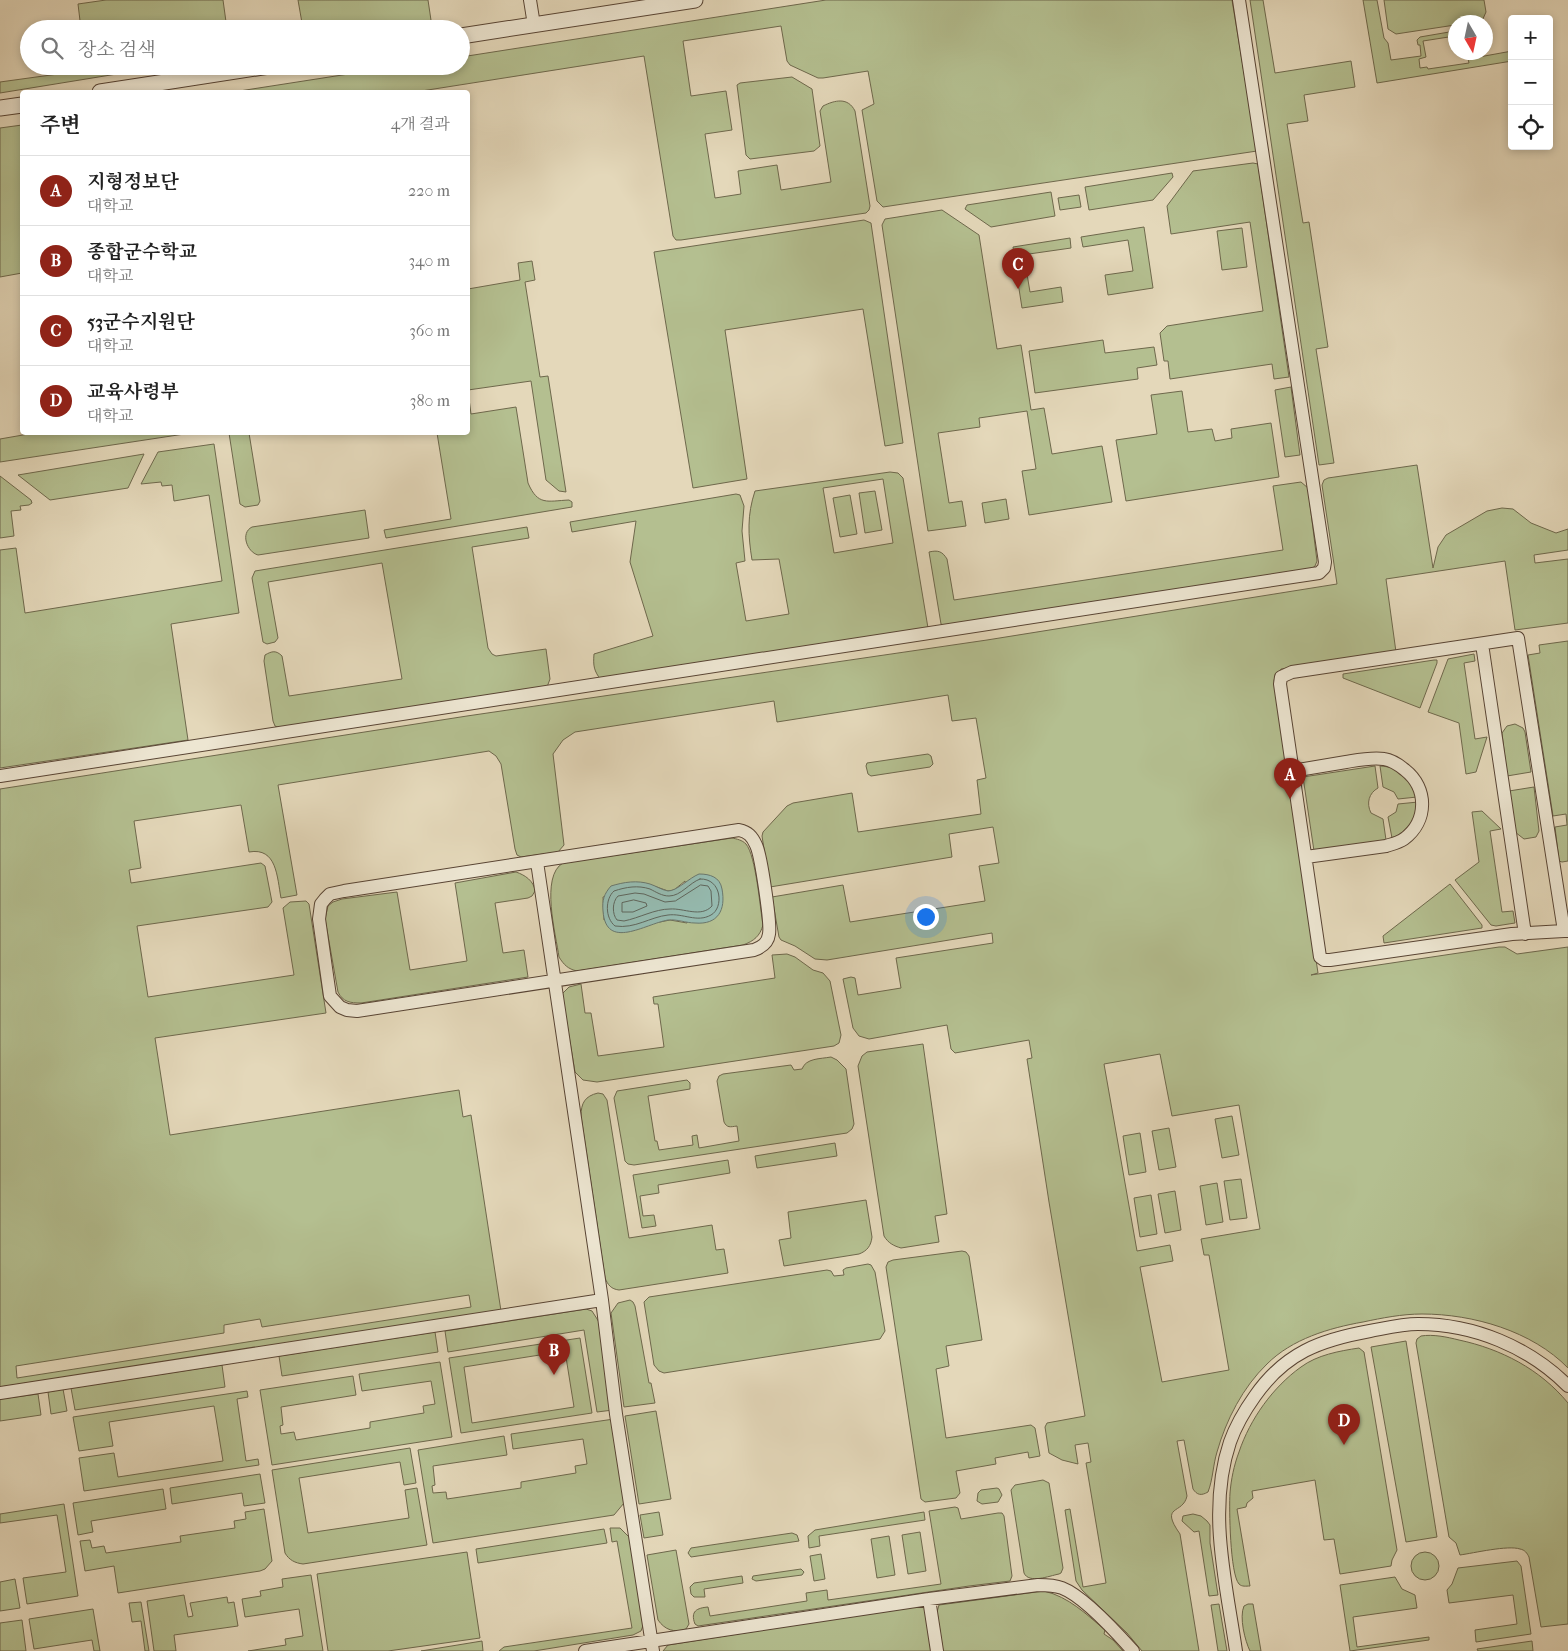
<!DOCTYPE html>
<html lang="ko">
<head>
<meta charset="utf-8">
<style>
  body { margin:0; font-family:"IM FELL French Canon","Noto Serif KR",serif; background:#f6f6f6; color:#222 }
  .controls { position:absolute; right:15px; top:15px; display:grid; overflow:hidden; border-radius:5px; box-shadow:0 2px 8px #0003 }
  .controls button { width:45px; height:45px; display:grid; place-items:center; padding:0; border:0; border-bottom:1px solid #e0e0e0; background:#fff; color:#222; font:25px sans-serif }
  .compass { position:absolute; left:1448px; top:15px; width:45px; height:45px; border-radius:50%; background:#fff; box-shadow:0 2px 8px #0003; rotate:171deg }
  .you { position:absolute; left:925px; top:916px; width:18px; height:18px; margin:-12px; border:4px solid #fff; border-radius:50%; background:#1a73e8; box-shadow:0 0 0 8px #1a73e833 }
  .badge { display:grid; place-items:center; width:32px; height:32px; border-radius:50%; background:#8f2418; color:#fff; font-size:16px; font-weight:700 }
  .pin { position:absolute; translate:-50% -41px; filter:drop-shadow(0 1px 2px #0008) }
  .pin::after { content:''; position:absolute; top:26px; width:18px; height:15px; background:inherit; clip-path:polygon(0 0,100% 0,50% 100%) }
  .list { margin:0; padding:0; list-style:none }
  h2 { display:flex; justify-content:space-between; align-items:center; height:65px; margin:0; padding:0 20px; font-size:21px }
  h2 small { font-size:16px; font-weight:400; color:#767676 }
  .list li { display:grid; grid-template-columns:32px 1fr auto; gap:15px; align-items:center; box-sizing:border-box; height:70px; padding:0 20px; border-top:1px solid #e0e0e0 }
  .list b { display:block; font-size:19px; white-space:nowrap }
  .list p { margin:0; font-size:16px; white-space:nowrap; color:#767676 }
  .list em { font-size:16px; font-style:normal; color:#767676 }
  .icon { flex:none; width:28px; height:28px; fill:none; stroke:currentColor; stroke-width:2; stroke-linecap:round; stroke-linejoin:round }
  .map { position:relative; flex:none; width:1568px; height:1651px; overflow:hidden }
  .search { position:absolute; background:#fff; box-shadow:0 2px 8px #0003; left:20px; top:20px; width:450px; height:55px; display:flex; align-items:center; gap:12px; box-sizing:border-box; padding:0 18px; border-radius:28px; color:#767676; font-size:19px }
  .panel { position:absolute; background:#fff; box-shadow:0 2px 8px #0003; left:20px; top:90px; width:450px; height:345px; border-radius:5px }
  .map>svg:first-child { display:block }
</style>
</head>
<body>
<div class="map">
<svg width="1568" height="1651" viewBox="0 0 1568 1651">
  <rect width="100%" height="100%" fill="#e4d8ba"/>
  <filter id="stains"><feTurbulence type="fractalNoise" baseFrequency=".004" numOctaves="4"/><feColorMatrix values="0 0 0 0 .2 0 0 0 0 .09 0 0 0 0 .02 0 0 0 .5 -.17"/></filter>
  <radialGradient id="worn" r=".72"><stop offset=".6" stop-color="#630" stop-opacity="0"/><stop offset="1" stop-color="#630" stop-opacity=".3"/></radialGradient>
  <path fill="#b4bf90" stroke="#6e684c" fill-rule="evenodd" d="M106 0H223L227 29H81L78 4Z
    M298 0H428L432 27 418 29H263L302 23Z
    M826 0H1232L1257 151 883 207 877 201 862 110 874 104 868 71 823 78H818L790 65 787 61 781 26 683 41 691 96 726 91 732 130 705 134 715 198 741 194 738 171 777 165 781 190 831 182 820 111 823 106C835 100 848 97 855 111L870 206 869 210 866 213 681 240H676L673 236 644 56 415 92H233L400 66H461V57Z
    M1250 0H1263L1275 73 1351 61 1355 87 1304 95 1308 121 1287 124 1303 223 1309 222 1328 347 1316 349 1334 463 1319 465Z
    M1363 0H1377L1384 38 1388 43 1391 60 1421 56 1420 45H1418L1417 40 1420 37 1455 31V36L1423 41 1426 57 1419 59 1420 68 1427 67 1428 69 1469 63 1468 59 1512 51V61L1377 83Z
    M1384 0H1484L1486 12 1482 21 1456 22 1455 25 1396 34 1388 29Z
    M87 66H166L0 93V82L87 70Z
    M792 77 812 89 820 146 814 151 750 159 746 155 737 85 740 83Z
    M22 125V273L0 277V128Z
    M1253 163 1258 164 1289 377 1274 379 1272 364 1170 379 1168 361H1164L1160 333 1167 326 1263 311 1250 222 1171 234 1167 206 1193 171Z
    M1172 173 1173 177 1153 200 1089 210 1085 187Z
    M1051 192 1055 216 991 227 965 209 967 205Z
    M1079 195 1081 207 1060 210 1058 198Z
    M942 210 979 235 997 349 1021 345 1031 410 1044 408 1052 454 1102 446 1112 502 1029 515 1022 471 1036 469 1027 411 979 418 980 427 938 433 949 503 962 501 966 526 928 531 882 225 885 219Z
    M864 220 871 223 903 443 885 446 863 309 725 330 747 479 693 488 654 252Z
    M1144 227 1153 288 1108 295 1105 275 1133 271 1128 240 1083 247 1081 237Z
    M1242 228 1247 267 1222 270 1217 231Z
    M1070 238 1071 248 1029 254 1030 265 1016 267 1013 247Z
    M532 261 535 280 525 282 540 377 548 376 566 492 559 491 546 480 531 381 468 390V289L520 280 518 263Z
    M1027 274 1030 292 1061 287 1063 302 1022 308 1017 276Z
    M1103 340 1105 353 1154 347 1157 365 1137 368 1138 379 1035 393 1029 351Z
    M1291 387 1300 455 1285 457 1275 390Z
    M468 391 471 414 516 407 528 483C538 506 547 501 569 500L572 502V507L386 538 384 530 451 519 437 433 468 432Z
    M1182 391 1188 432 1212 429 1215 441 1232 438 1231 429 1271 423 1279 477 1126 501 1116 440 1157 434 1151 395Z
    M40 432H191V433L0 462V439Z
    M229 433H249L260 501 258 505 245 507 240 504Z
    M214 444 239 613 171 624 188 740 0 768V550L16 548 25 613 222 581 209 495 174 501 172 485 162 486 161 482 141 484 158 452Z
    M144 454 128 488 50 500 18 475Z
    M1417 465 1433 568 1438 547 1446 535 1487 511 1502 508 1513 509 1531 523 1556 533 1568 529V550L1534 555 1535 563 1568 559V623L1515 630 1505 561 1386 579 1396 652 1281 669 1274 680 1318 973 1311 975 1499 947H1505L1517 954 1568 947V1368C1532 1331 1473 1314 1422 1314 1402 1314 1382 1318 1363 1322 1329 1328 1292 1339 1267 1364 1243 1387 1226 1420 1217 1452 1213 1465 1213 1479 1208 1492 1201 1496 1197 1495 1193 1489L1184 1440 1177 1441 1187 1496C1183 1515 1159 1504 1180 1534L1199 1651H1142L1127 1633 1082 1590 1076 1581 1065 1510 1070 1509 1083 1587 1106 1583 1086 1463 1091 1462 1088 1443 1075 1445 1078 1464 1062 1460 1049 1453 1045 1427 1047 1423 1085 1416 1049 1202 1027 1059 1032 1058 1029 1040 955 1053 951 1049 947 1025 869 1039 859 1036 853 1028 843 979 851 977 855 978 858 995 901 988 896 958 993 943 992 933 827 960 815 959 795 946 781 940 779 937 772 897 843 885 850 922 985 901 979 866 999 863 993 827 949 834 952 857 770 887 762 836 763 832 787 806 793 803 852 793 858 832 981 814 977 780 986 778 976 718 952 721 948 695 777 722 774 701 575 732 563 740 553 754 564 845 558 852 521 857 517 855 515 849 501 764 496 756 489 751 278 785 297 895 281 898C277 877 277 847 249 852L241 805 134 821 141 868 129 870 131 883 261 863 265 866 272 902 268 907 137 926 148 997 294 975 283 908 290 902 306 901 309 904 326 1013 155 1038 170 1135 459 1090 463 1117 471 1115 501 1311 0 1387V789L467 716 987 640 1337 584 1322 485 1324 480 1328 478ZM1160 1054 1172 1116 1239 1105 1260 1229 1201 1239 1204 1255H1209L1229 1370 1162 1382 1140 1267 1173 1261 1170 1245 1137 1251 1104 1064ZM469 1295 471 1307 17 1378 16 1366 224 1333V1325L260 1319 262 1327Z
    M890 472 898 473 903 478 928 628 601 680C594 671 593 666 594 654L653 636 630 562 636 521 572 532 570 522 736 494 740 495 744 506 742 531 745 561 736 563 746 621 789 614 779 559 752 560C748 535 747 515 755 491ZM883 479 893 543 834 553 823 488Z
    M0 476 31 500 32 503 29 505 20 506 21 510 11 511 14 536 0 538Z
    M1301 482 1308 488 1317 561 1315 566 1310 570 945 626 941 624 929 552C938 550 942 551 947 559L954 600 1283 550 1273 486Z
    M875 491 882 530 865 533 859 493Z
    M850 495 857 534 840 537 833 498Z
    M1006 499 1009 519 985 523 982 503Z
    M365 510 369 538 258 555C247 552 240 533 252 527Z
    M527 527 529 538 472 547 488 648 492 654 496 656 546 649 550 679 547 687 284 730 275 726 273 721 264 661 265 655C272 651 276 650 282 656L289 696 402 679 382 563 268 582 278 638 275 642 267 644 263 642 252 578 255 571Z
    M1568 641V861L1562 862 1559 861 1555 827 1567 825 1566 814 1553 816 1528 655 1540 653 1539 645Z
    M1474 654 1475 661 1464 663 1475 739 1487 737 1476 772 1466 774 1459 723 1428 712 1448 659Z
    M1434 660H1437V663L1420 708 1343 678V674Z
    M1515 724 1523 728 1525 732 1531 772 1507 776 1502 733 1507 726Z
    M928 754 931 756 933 764 930 767 871 776 868 774 866 766 867 763Z
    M1375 766 1378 788C1369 793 1366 803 1371 813L1383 819 1386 840 1314 851 1303 777Z
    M1380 766C1402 767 1408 779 1417 797L1398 799 1394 792 1383 787Z
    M1534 787 1539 831 1536 837 1524 839 1515 832 1509 791Z
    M1418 802C1416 819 1408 831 1392 838L1388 817 1396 812 1398 804Z
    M1482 811 1501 829 1490 831 1502 912 1513 911 1515 923 1496 926 1491 925 1455 880 1479 862 1472 812Z
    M732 838C737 839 742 840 746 844 756 856 760 908 763 925 760 936 754 941 743 945L577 971C568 969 564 965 559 957 556 935 540 876 563 863ZM685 881 687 923 670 920 660 922 604 920 603 897 654 886 668 891 674 890Z
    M516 872C525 875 534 881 535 891L532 896 528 898 495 903 503 953 524 950 528 977 361 1003C350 1003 343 1002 338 992L325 919 328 906 333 902 342 899 397 892 410 970 467 961 455 883Z
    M1450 884 1482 925V928L1384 943 1383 936Z
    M787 954 795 957 813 970 823 973 830 981 841 1035 839 1043 834 1046 597 1082 583 1080 575 1072 562 994 569 987 581 984 585 1013H591L598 1056 664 1047 658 1004H654L653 997 775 978 772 955Z
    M923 1044 947 1214 935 1216 939 1242 901 1248C894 1246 888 1243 884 1236L858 1066 862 1056 867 1052Z
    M831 1057 837 1060 846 1069 854 1124 852 1129 847 1133 634 1165 628 1164 625 1161 614 1098 617 1091 687 1080 690 1083V1089L648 1096 655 1141H657L659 1150 693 1145 692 1136 697 1135 699 1148 739 1141 737 1126C730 1127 727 1128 724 1122L717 1081 719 1076 723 1074 791 1065 794 1070 802 1069C806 1058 820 1059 831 1057Z
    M598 1093 603 1094 607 1100 629 1238 712 1225 716 1250 724 1249 728 1273 619 1290C611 1289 608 1285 605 1278L581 1116C581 1103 585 1096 598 1093Z
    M1232 1116 1239 1155 1222 1158 1215 1119Z
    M1169 1128 1176 1167 1159 1170 1152 1131Z
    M1140 1133 1146 1172 1129 1175 1123 1136Z
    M835 1143 837 1156 757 1168 755 1156Z
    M728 1160 730 1173 658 1185 659 1193 640 1196 643 1216 654 1215 656 1226 642 1228 633 1175Z
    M1241 1179 1247 1218 1230 1220 1224 1181Z
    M1217 1183 1223 1222 1206 1225 1200 1186Z
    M1175 1191 1181 1230 1165 1233 1158 1194Z
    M1151 1195 1157 1234 1140 1237 1134 1198Z
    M866 1200 872 1237C871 1246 867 1251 859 1254L784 1266 779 1240 791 1238 788 1212Z
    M962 1251 966 1252 969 1256 982 1340 946 1346 949 1366 936 1369 946 1438 1031 1425 1035 1428 1040 1456 1029 1458 1028 1452 995 1458 996 1464 956 1471 960 1493 956 1498 925 1502 921 1499 886 1267 888 1262 893 1260Z
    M868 1264 871 1265 875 1272 885 1331 880 1339 664 1373 659 1371 654 1365 644 1302 649 1297 827 1270 831 1271 834 1276 844 1275 843 1270 846 1268Z
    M630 1300 633 1302 635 1306 649 1383H651L655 1403 624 1407 611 1313 618 1303Z
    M586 1309 592 1311 599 1322 613 1410 597 1412 584 1330 448 1352 445 1331Z
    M435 1332 438 1352 282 1376 279 1356Z
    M1421 1336C1433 1334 1447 1337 1459 1340 1501 1349 1540 1369 1568 1403V1624L1541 1627 1529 1557C1527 1553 1525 1550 1520 1549 1508 1545 1474 1553 1460 1555L1456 1543 1449 1537 1416 1343 1417 1339Z
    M580 1338 592 1413 461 1433 449 1358ZM565 1351 574 1407 472 1423 464 1367Z
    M1406 1341 1437 1537 1406 1542 1371 1347Z
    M1359 1348 1364 1352 1397 1550 1392 1560 1391 1566 1340 1574 1334 1539 1324 1540 1315 1480 1252 1491 1253 1498 1247 1503 1246 1507 1237 1509 1250 1586C1246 1586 1242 1587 1239 1584 1230 1574 1229 1508 1230 1493 1231 1480 1234 1465 1239 1452 1250 1419 1273 1387 1301 1367 1317 1355 1339 1351 1359 1348Z
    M440 1362 452 1437 272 1465 260 1390 353 1376 356 1395 281 1407 283 1425 280 1426 281 1434 294 1432 296 1440 370 1428V1422L424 1413 423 1406 435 1404 431 1381 362 1391 359 1374Z
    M222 1365 225 1387 75 1410 71 1388Z
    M63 1389 67 1411 51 1414 48 1392Z
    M247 1391 248 1397 237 1399 246 1461 258 1459 259 1465 84 1491 79 1458 114 1453 118 1477 223 1461 214 1406 109 1422 113 1446 79 1451 73 1417Z
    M38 1394 41 1415 0 1421V1399Z
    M656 1411 671 1499 639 1504 625 1416Z
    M614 1419 624 1503 614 1515 433 1543 418 1450 504 1436 507 1455 433 1466 435 1485 432 1486 433 1493 446 1492 447 1499 521 1488V1482L576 1473 575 1466 587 1464 583 1439 513 1449 511 1434Z
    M410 1448 416 1483 404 1485 400 1462 299 1478 308 1533 409 1518 405 1490 417 1488 427 1545 303 1564C295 1563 289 1560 285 1553L272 1470Z
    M260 1474 265 1503 244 1506 242 1493 172 1504 170 1488Z
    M1043 1480 1049 1483 1063 1568 1061 1573 1059 1574C1049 1576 1029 1584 1024 1573L1011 1490 1015 1485Z
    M997 1488 999 1489 1002 1495 998 1502 982 1504 977 1501 978 1493 981 1490Z
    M163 1489 166 1509 91 1521 93 1532 78 1535 73 1503Z
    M64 1504 78 1596 27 1604 23 1578 66 1572 57 1515 0 1523V1514Z
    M955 1507 958 1508 961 1519 998 1513H1002L1004 1516 1012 1576 1010 1581 969 1586 698 1626 695 1624C690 1611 697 1608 708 1607L710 1616 807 1601 806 1593 827 1590 828 1600 941 1584 929 1511Z
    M264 1509 272 1561 265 1569 260 1571 118 1593 114 1566 85 1571 80 1541 90 1540 92 1548 104 1546 106 1553 181 1542 180 1536 235 1528 234 1521 246 1519 245 1512Z
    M659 1512 663 1535 644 1538 640 1515Z
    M924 1512 925 1520 819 1536 820 1546 809 1548 808 1536 815 1530Z
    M1193 1514 1201 1516 1207 1521 1210 1525V1543L1218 1595 1209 1596 1199 1531 1194 1532 1182 1521 1183 1516Z
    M610 1528H620L630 1538 644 1623 641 1631 633 1635 534 1651H499L504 1647 632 1628 617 1541 612 1542Z
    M604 1529 607 1543 478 1563 476 1549Z
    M920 1532 926 1571 908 1574 902 1535Z
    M792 1533 797 1535 799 1541 691 1557 688 1553 691 1548Z
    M889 1536 895 1575 877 1578 871 1539Z
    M676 1550 689 1624 686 1629C674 1633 665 1630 658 1620L647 1555Z
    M1411 1566a14 14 0 1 1 28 0a14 14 0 1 1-28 0Z
    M467 1552 480 1638 388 1651H328L317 1574Z
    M821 1554 825 1579 814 1581 810 1556Z
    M1517 1561 1521 1566 1531 1634 1476 1642 1475 1630 1517 1624 1513 1595 1449 1603 1447 1590 1452 1584 1458 1568Z
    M801 1569 804 1572 802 1575 756 1581 752 1579 753 1576Z
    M311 1575 323 1651H248L286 1645 285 1639 303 1636 299 1609 245 1617 242 1599 261 1596 260 1591 283 1587 282 1579Z
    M742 1576 743 1583 704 1589 705 1597H694L691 1594 690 1587 694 1583Z
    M1395 1577 1402 1589 1415 1595 1417 1608 1353 1617 1357 1647 1429 1637V1640L1350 1651 1340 1585Z
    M15 1579 20 1608 0 1611V1582Z
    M1044 1591C1069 1597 1086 1614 1105 1630L1104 1634 1113 1640 1123 1651H943L937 1612 939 1605Z
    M184 1595 188 1617 193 1616 190 1603 227 1597 228 1603 234 1602 238 1626 174 1635 176 1651H154L147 1601Z
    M141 1602 149 1651H145L141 1621 132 1622 129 1603Z
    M1219 1604 1227 1651H1218L1211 1605Z
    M1248 1604H1253L1261 1651H1250C1245 1641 1239 1617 1244 1606Z
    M920 1605 925 1608 933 1651H663L668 1645Z
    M93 1609 100 1651H94L92 1640 34 1649 29 1619Z
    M22 1620 26 1651H0V1623Z
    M482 1641 483 1651H421Z
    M1532 1641 1533 1651H1478L1477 1649Z"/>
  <path fill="#95baaf" stroke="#6a776c" d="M699 874C710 874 720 877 722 889 726 910 718 925 695 923 686 923 677 919 668 920 645 924 606 951 603 911 602 900 604 894 611 886 624 882 637 880 650 884 656 886 662 890 668 891 677 891 689 878 699 874Z"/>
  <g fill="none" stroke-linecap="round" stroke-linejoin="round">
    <path stroke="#5f665c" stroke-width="1" d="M700 879C722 878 724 908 711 915 697 923 683 913 668 915 650 917 635 929 615 926 605 918 605 899 614 891 626 887 638 885 650 889 656 892 662 896 669 896 681 896 689 883 700 879Z
      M701 885 708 886 711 891 712 906C701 918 684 908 670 909 655 909 639 918 624 921L617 920C612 914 612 902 618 896L635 893 644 894 665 902 675 901Z
      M634 900 646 903 647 906 633 912H622V903Z"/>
    <g stroke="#584434" stroke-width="14">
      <path id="minor" d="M530 0 534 25
        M1482 644 1525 934
        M1292 771C1310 768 1328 765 1346 762 1358 760 1372 757 1384 759 1392 760 1399 765 1405 770 1428 788 1428 821 1404 839 1398 843 1392 844 1386 846L1306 857
        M0 776 1319 573 1324 568 1325 562 1239 0
        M739 830C748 832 752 836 756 845 761 855 771 923 769 934 768 943 762 947 754 950L357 1011 347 1010 340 1007 330 996 319 919 321 904 325 899 330 894 344 891Z
        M537 862 602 1300 616 1414 653 1651
        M1564 931 1518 638 1292 672 1281 677 1280 684 1320 957 1324 960H1330L1512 934 1564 931H1568
        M0 1393 602 1300
        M929 1599 937 1651
        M585 1651 929 1599 1038 1585C1046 1585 1054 1585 1062 1588 1083 1596 1117 1633 1133 1651
        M1236 1651C1226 1582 1207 1510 1230 1442 1236 1425 1245 1410 1255 1396 1285 1353 1320 1340 1370 1331 1386 1328 1402 1324 1418 1324 1474 1324 1529 1347 1568 1386"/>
    </g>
    <g stroke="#584434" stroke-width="17">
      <path id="tertiary" d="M461 36 695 0
        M100 92 269 66
        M0 108 22 105"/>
    </g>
    <use href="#minor" stroke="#ede6d2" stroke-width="12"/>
    <use href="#tertiary" stroke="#ede6d2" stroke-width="15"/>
  </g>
  <rect width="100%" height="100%" filter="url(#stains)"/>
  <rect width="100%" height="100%" fill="url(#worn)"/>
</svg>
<div class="controls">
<button>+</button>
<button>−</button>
<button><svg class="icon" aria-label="locate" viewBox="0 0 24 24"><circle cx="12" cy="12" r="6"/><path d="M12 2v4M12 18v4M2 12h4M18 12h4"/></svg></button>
</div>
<svg class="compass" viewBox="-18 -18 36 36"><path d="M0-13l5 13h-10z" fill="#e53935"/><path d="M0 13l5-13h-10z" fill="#767676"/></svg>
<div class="you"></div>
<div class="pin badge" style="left:1290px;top:799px">A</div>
<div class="pin badge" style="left:554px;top:1375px">B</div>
<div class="pin badge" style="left:1018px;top:289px">C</div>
<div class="pin badge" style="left:1344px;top:1445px">D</div>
<div class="search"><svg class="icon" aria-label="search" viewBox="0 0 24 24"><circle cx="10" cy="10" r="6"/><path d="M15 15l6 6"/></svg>장소 검색</div>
<section class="panel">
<h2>주변<small>4개 결과</small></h2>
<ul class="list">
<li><span class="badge">A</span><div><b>지형정보단</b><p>대학교</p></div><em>220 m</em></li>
<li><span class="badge">B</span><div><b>종합군수학교</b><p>대학교</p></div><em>340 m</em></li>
<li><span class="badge">C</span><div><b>53군수지원단</b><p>대학교</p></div><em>360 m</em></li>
<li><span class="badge">D</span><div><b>교육사령부</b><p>대학교</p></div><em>380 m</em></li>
</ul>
</section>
</div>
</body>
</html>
